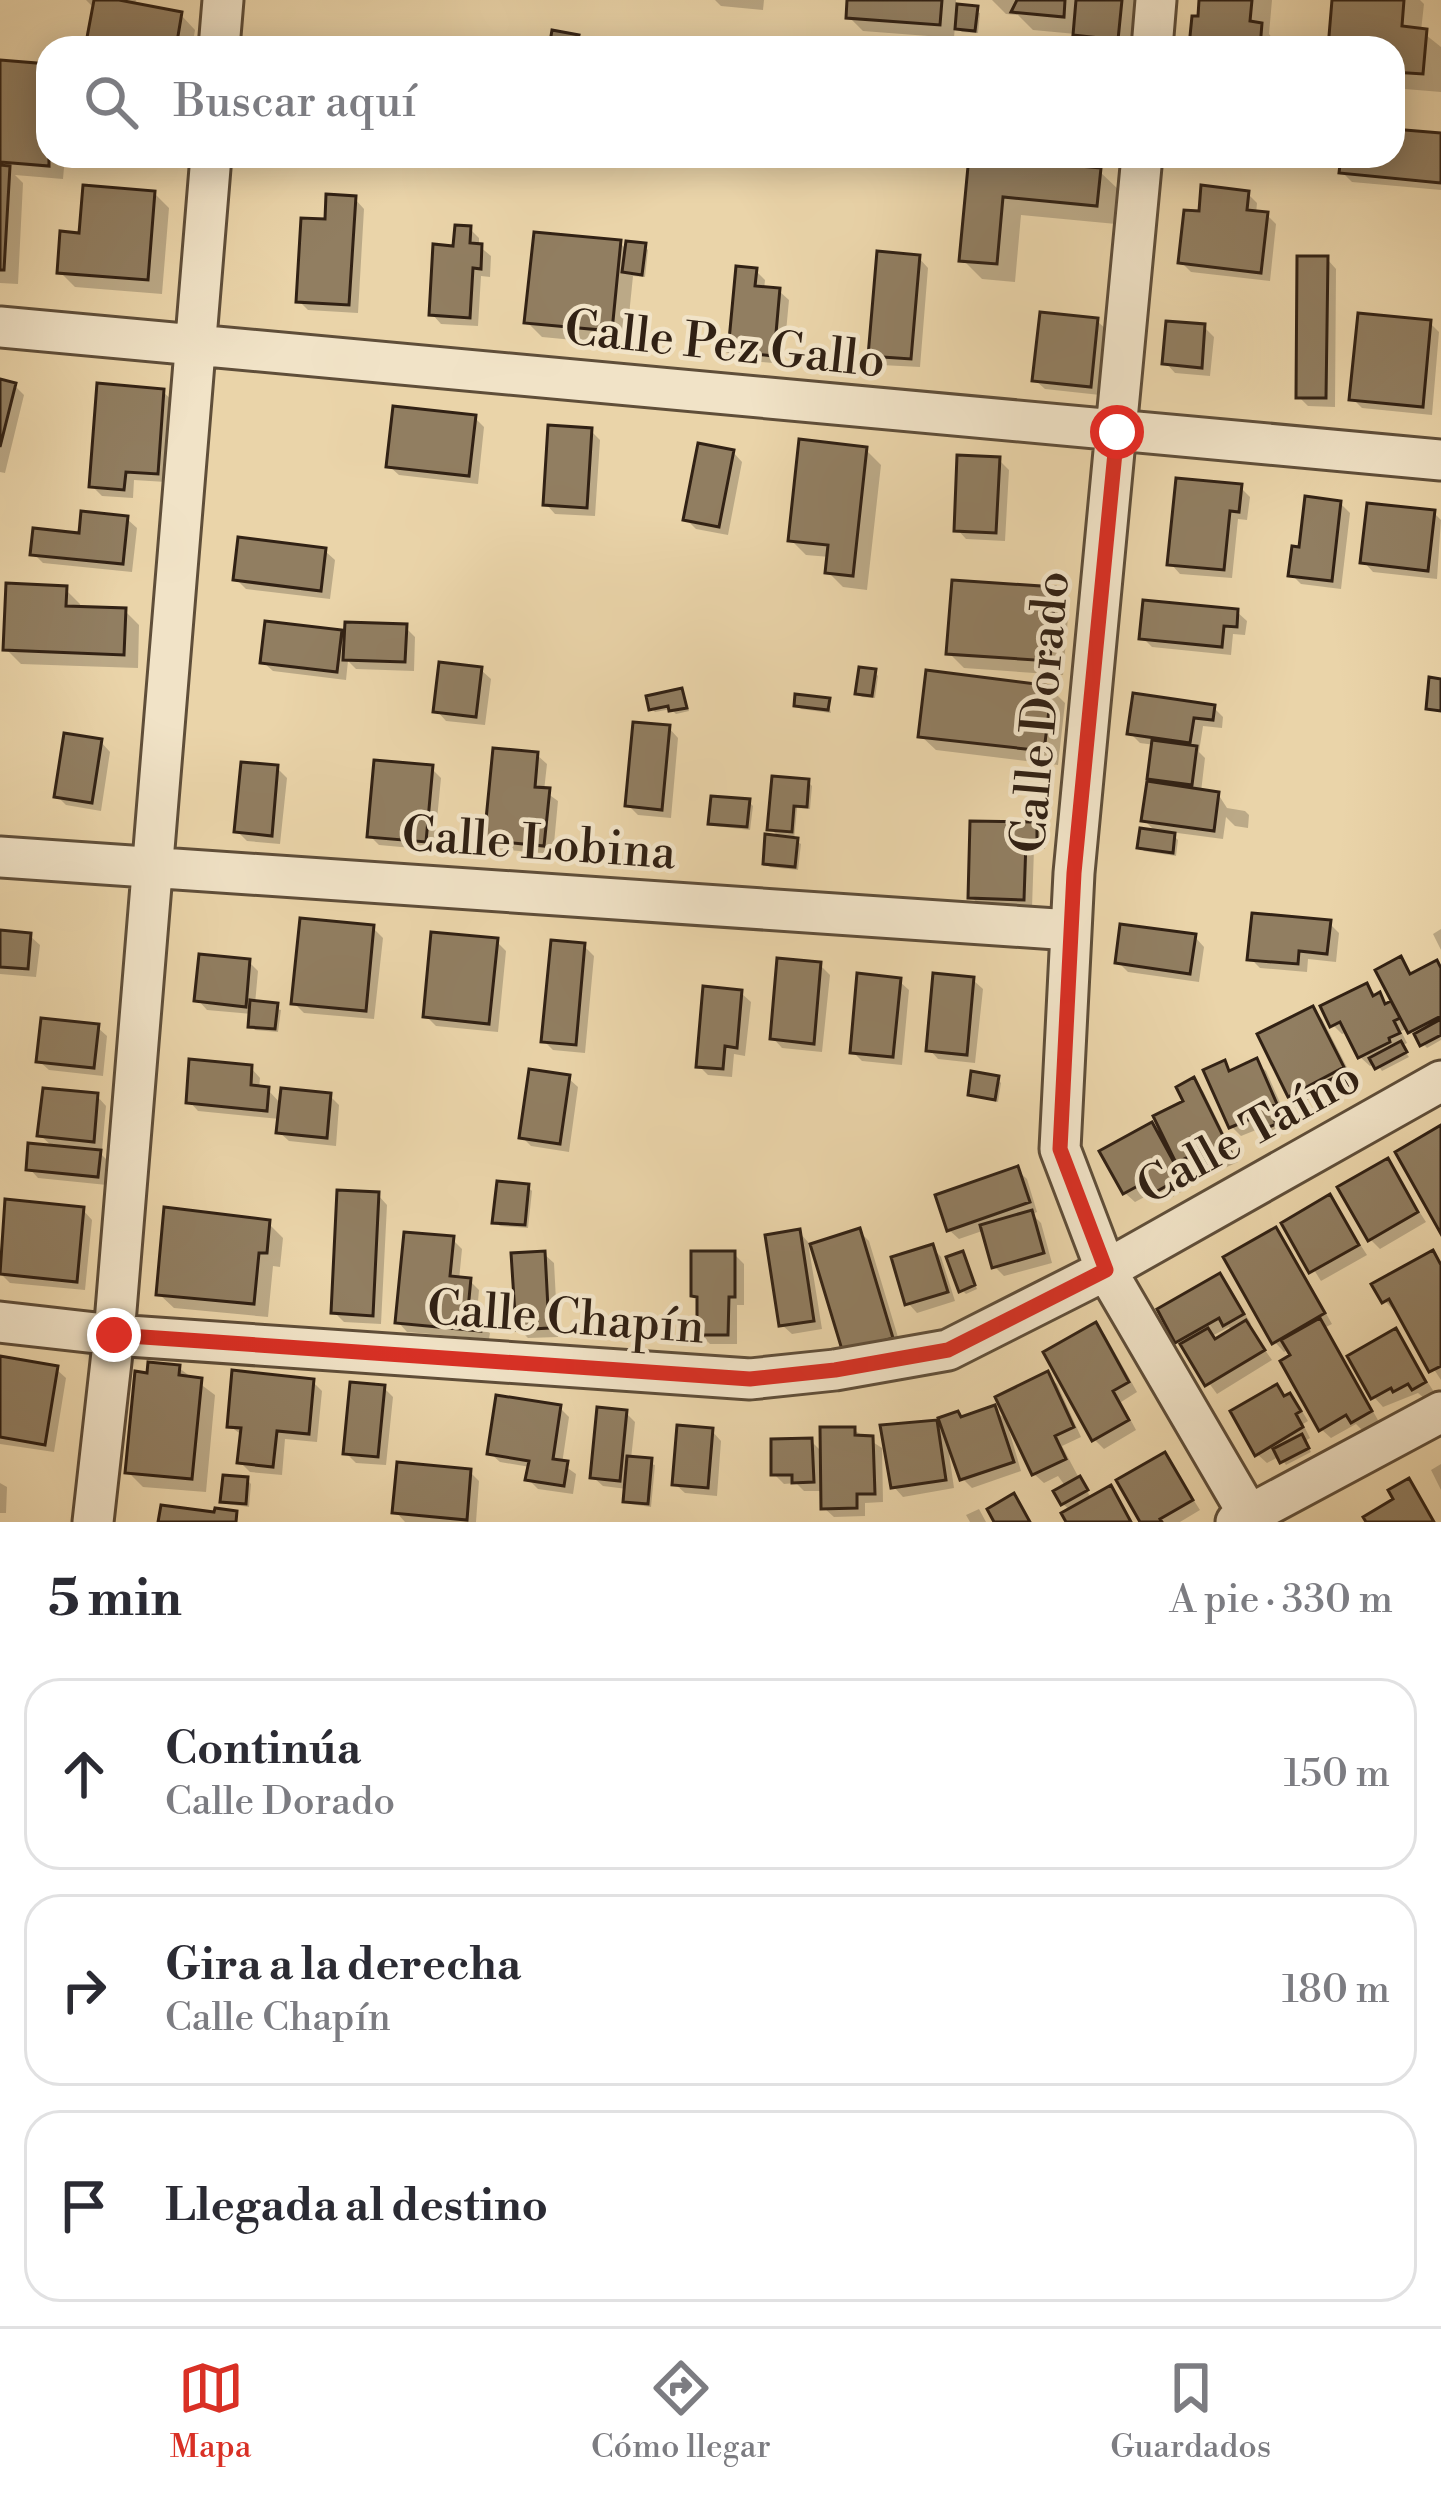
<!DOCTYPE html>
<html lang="es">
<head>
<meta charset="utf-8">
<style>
  body { margin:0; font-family:"Libre Bodoni",serif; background:#f2f2f3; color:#2b2b33 }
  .stop { position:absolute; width:36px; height:36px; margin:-27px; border:9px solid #d93025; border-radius:50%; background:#fff }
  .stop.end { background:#d93025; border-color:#fff; box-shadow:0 3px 12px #0008 }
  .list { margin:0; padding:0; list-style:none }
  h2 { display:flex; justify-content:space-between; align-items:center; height:156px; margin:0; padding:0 48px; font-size:51px }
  h2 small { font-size:39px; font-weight:400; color:#7c7c81 }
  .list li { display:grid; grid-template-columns:78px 1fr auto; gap:36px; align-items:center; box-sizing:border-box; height:192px; margin:0 24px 24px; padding:0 24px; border:3px solid #e1e1e2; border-radius:36px }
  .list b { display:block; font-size:45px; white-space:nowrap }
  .list p { margin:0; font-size:39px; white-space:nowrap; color:#7c7c81 }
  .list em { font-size:39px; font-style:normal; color:#7c7c81 }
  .icon { flex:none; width:66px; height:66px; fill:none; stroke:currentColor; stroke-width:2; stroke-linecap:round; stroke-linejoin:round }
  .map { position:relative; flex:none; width:1441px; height:1522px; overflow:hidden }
  .search { position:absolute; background:#fff; box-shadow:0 6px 30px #0003; left:36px; right:36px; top:36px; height:132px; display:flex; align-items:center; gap:30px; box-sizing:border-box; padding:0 42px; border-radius:36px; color:#7c7c81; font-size:45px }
  .sheet { height:804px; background:#fff }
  nav { display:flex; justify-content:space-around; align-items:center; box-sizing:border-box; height:168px; border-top:3px solid #e1e1e2; background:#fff; font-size:33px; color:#7c7c81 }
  nav a { display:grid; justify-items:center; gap:6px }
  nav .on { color:#d93025 }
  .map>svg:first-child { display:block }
</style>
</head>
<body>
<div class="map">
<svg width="1441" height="1522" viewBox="0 0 1441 1522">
  <rect width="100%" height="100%" fill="#ead4a9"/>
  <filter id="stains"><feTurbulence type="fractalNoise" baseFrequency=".00167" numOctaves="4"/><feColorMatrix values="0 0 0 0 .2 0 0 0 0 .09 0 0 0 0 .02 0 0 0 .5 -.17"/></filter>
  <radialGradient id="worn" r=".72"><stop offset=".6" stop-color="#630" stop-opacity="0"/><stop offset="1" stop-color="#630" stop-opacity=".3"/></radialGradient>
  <path fill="#0003" fill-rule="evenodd" d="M86 0H136L134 7 181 15 195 30 192 48H88L95 9Z
    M715 0H764L763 10 721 6Z
    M850 0H956V7L980 13 978 33 962 32 955 25 954 38 863 31 849 17Z
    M992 0H1143L1138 48H1090L1076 34 1033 30 1018 15 1006 14Z
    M1202 0H1272L1269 34 1280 48H1196L1192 45Z
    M1335 0H1420L1424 4 1421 31 1441 47V92L1393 88V48H1331Z
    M978 36 999 39 1004 44 1006 40 1041 48H976Z
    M0 63 48 156H65L63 179 15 175 23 183 18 284 0 283Z
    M1393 132 1441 136V190L1352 182 1342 172 1344 156H1393Z
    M1195 156H1291L1290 167Z
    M972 159 1099 171 1119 190 1116 224 1021 215 1015 282 982 279 963 260Z
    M154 193 169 208 162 294 75 287 60 272 82 236Z
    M1248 194 1257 203 1256 214 1267 215 1276 224 1270 281 1191 272 1181 262 1201 215Z
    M355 199 364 209 358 313 308 310 299 301 327 222Z
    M470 229 479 238V246L491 256 490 277 481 276 478 326 441 324 432 314 456 249Z
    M620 243 628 251 644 246 648 250 645 277 633 276 626 345 542 337 527 322Z
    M919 258 928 268 920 367 881 365 872 355Z
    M1327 259 1336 269 1335 407 1308 406 1299 397Z
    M756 271 765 280 764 290 779 291 789 300 783 364 741 360 731 350Z
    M1097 321 1107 330 1100 395 1045 389 1035 380Z
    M1429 322 1439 332 1432 415 1362 408 1353 399Z
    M1204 327 1214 337 1210 376 1175 373 1166 363Z
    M0 382 14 385 24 395 5 473 0 472Z
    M163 392 173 401 166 482 134 480 133 498 102 496 92 486Z
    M474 417 484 427 478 484 399 475 389 466Z
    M590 430 600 440 595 516 555 514 546 504Z
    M866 450 881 465 867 590 843 587 828 572 830 557 806 555 791 540Z
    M733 452 742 462 728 535 696 529 686 519Z
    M999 460 1009 470 1005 541 966 539 957 529Z
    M1240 487 1250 497 1247 520 1238 519 1232 578 1180 574 1171 564Z
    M1340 503 1350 513 1341 589 1301 584 1292 575 1302 550Z
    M1434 513 1441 520 1437 579 1373 572 1364 562Z
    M127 519 137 528 132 572 43 563 34 554Z
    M325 551 335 560 330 599 246 589 236 579Z
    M65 589 80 604V609L125 611 139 625 138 668 21 664 6 649Z
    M1054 590 1069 605 1063 675 964 668 949 653Z
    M1237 612 1247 621 1245 635 1233 634 1231 655 1152 647 1142 637Z
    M405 627 415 637 414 671 356 669 348 661 346 680 273 671 263 662 340 633 347 639Z
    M481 670 491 679 485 725 446 721 437 711Z
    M874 672 878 676 875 698 862 697 858 693Z
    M1050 688 1065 703 1058 765 936 750 921 736Z
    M681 692 689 711 676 714 671 709 655 712 651 708Z
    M828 701 831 713 801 709 797 705Z
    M1214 708 1223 717 1222 728 1203 726 1199 752 1205 758 1201 792 1218 794 1227 808 1245 811 1249 815 1248 828 1235 826 1226 817 1223 839 1170 832 1178 840 1176 856 1144 851 1140 847 1158 834 1144 820 1158 786 1150 778 1155 745 1140 743 1130 733Z
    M669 728 678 738 671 818 638 815 628 805Z
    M101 742 110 752 101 811 66 805 57 796Z
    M537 755 547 764 544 791 558 801 553 854 497 849 488 839Z
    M277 768 287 778 280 844 247 841 237 831Z
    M431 768 441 778 434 850 379 845 370 836Z
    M808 782 812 786 810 809 797 808 794 840 801 844 798 870 770 867 766 863 781 839 771 829Z
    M749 802 753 806 750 830 715 826 711 822Z
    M1036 825 1046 835 1045 849H1034L1032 908 981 906 971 897Z
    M1329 923 1339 933 1336 962 1308 959 1307 972 1260 968 1251 959Z
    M373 928 383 938 374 1019 304 1013 294 1003Z
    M1441 929V950L1433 934Z
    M0 933 30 936 40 945 36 977 0 974Z
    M1195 937 1204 947 1199 982 1128 972 1118 962Z
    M496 941 506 951 498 1032 436 1026 426 1016Z
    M584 946 594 956 585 1053 553 1050 544 1041Z
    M1400 960 1413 976 1441 969V1040L1427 1048 1409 1028 1401 1031 1407 1043 1401 1046 1409 1057 1382 1071 1376 1063 1370 1066 1360 1057 1348 1032 1342 1034 1333 1025 1366 986 1389 1006 1396 1002Z
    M249 962 258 971 255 1004 281 1010 278 1032 255 1030 251 1026 252 1014 207 1010 198 1000Z
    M820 965 830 975 822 1052 782 1048 773 1038Z
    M973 980 983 989 975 1063 938 1059 929 1049Z
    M899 981 909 990 902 1065 862 1061 853 1052Z
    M741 993 751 1002 745 1056 734 1054 732 1077 708 1075 699 1066Z
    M1312 1009 1322 1019 1352 1077 1345 1081 1350 1090 1325 1102 1319 1094 1300 1104 1291 1095Z
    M97 1027 107 1036 103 1076 49 1070 39 1061Z
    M1256 1062 1266 1071 1285 1114 1276 1117 1283 1133 1272 1138 1261 1128 1241 1136 1232 1127 1224 1064 1233 1073Z
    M251 1068 260 1078 259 1089 268 1090 282 1105 330 1096 339 1105 336 1146 289 1141 279 1132 280 1119 198 1111 189 1101Z
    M568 1078 578 1087 569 1152 531 1146 522 1137Z
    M997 1079 1001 1083 998 1102 971 1094Z
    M1194 1081 1203 1091 1238 1162 1218 1171 1208 1161 1182 1174 1189 1187 1166 1201 1156 1191 1135 1202 1125 1193 1151 1126 1168 1143Z
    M97 1096 106 1106 102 1150 96 1149 109 1162 107 1185 38 1178 29 1168 54 1148 40 1135Z
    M1387 1162 1426 1222 1380 1249 1370 1239Z
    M1017 1170 1027 1179 1037 1212 1032 1214 1041 1223 1052 1263 1004 1276 995 1267 985 1230 959 1239 949 1230Z
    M528 1187 532 1191 528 1228 500 1226 496 1222Z
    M378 1195 387 1205 381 1324 344 1322 334 1312Z
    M1330 1198 1367 1255 1321 1281 1285 1224Z
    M83 1210 92 1220 85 1290 10 1283 0 1273Z
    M268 1223 283 1238 280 1267 273 1266 268 1317 174 1308 159 1294Z
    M859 1231 869 1241 901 1347 855 1361Z
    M1275 1231 1285 1240 1332 1324 1326 1327 1379 1422 1363 1431 1356 1424 1331 1438 1321 1429 1294 1356 1289 1349 1284 1352 1275 1342Z
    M799 1232 808 1242 822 1329 792 1334 782 1325Z
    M452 1239 462 1249 459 1280 470 1281 479 1290 476 1324 490 1333 489 1339 407 1332 398 1322Z
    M932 1247 941 1257 955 1301 917 1313 908 1303Z
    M1432 1253 1441 1262V1380L1399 1316 1385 1301Z
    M544 1254 554 1263 558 1337 528 1338 519 1329Z
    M734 1254 744 1264V1305H737V1344H710L700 1334V1301L694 1295Z
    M962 1254 977 1289 966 1294 962 1290Z
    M1220 1277 1229 1286 1251 1324 1248 1326 1272 1360 1217 1394 1178 1341ZM1229 1327 1233 1332 1218 1341 1212 1336Z
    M1096 1325 1105 1335 1137 1392 1121 1402 1136 1430 1104 1449 1094 1439Z
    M1396 1332 1434 1392 1424 1398 1418 1393 1383 1407 1374 1397Z
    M179 1368 215 1395 206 1492 143 1487 128 1472Z
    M56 1369 66 1378 54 1452 0 1444V1377Z
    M1047 1375 1057 1384 1081 1437 1062 1446 1081 1482 1092 1499 1110 1489 1133 1522H1069L1065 1514 1071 1511 1063 1504 1066 1487 1058 1476 1044 1483 1034 1474Z
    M313 1382 322 1391 317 1442 285 1439 282 1475 250 1472 240 1462 243 1436 230 1426Z
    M384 1388 393 1397 386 1465 356 1463 346 1453Z
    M1277 1388 1299 1406 1308 1421 1303 1424 1310 1438 1305 1441 1311 1452 1286 1465 1280 1456 1267 1463 1257 1454Z
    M560 1408 569 1417 562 1464 576 1474 573 1494 538 1489 528 1479 530 1467 500 1462 490 1453Z
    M994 1409 1006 1420 1021 1471 972 1488 962 1478 951 1445 948 1446 954 1488 903 1497 894 1487 936 1423 947 1434 963 1420Z
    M625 1412 635 1422 631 1459 655 1465 651 1507 630 1504 626 1500 627 1489 603 1486 593 1477Z
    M854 1430 882 1448 883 1502 865 1503V1516L834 1517 824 1508V1491H804L796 1483 784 1484 774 1474 811 1441 823 1453Z
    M712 1431 721 1441 717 1496 685 1493 675 1484Z
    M1165 1455 1200 1510 1180 1522H1143L1120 1481Z
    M1441 1464V1490L1431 1470Z
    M470 1472 479 1481 476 1522H405L396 1512Z
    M247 1480 251 1484 249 1507 227 1504 223 1500Z
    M0 1483 7 1487 6 1513H0Z
    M979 1509 986 1522H970L966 1515Z"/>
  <path fill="#917e61" stroke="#312114" stroke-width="3" d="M94 0H119L182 12 176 48H85Z
    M847 0H942L940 25 846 18Z
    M1017 0H1065L1064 17 1011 12Z
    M1076 0H1122L1118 40 1073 35Z
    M1199 0H1252L1250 21 1262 23 1260 48 1189 46 1192 16H1198Z
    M1332 0H1404L1402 26 1427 29 1423 74 1393 72V48H1328Z
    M957 4 978 6 975 31 955 29Z
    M552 30 579 35 576 48H549Z
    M271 41 352 43V48H271Z
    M0 60 48 64 49 166 0 162Z
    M1393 129 1441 133V183L1339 173 1341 156H1393Z
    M969 156 1101 168 1097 206 1003 197 997 264 959 261Z
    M0 165 10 166 4 270H0Z
    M83 185 155 191 148 280 57 273 60 231 79 233Z
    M1201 185 1249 191 1247 210 1268 212 1261 273 1178 263 1184 210 1199 211Z
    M326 194 356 196 349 305 296 302 301 218 325 219Z
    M455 225 471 226 470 243 482 244 481 269 473 268 470 318 429 315 433 244 453 246Z
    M534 232 621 240 612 331 524 323Z
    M626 241 646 243 642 275 622 272Z
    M877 251 920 255 911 359 868 356Z
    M1297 256H1328L1326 398H1296Z
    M736 266 757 268 755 286 780 288 774 356 728 351Z
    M1040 312 1098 318 1091 387 1032 381Z
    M1358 313 1431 320 1423 407 1349 400Z
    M1166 321 1205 324 1202 368 1162 364Z
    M0 379 16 383 0 447Z
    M97 383 164 389 158 474 126 472 124 490 89 487Z
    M393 406 476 415 469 476 386 467Z
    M548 425 592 428 587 508 543 505Z
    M799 439 867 447 853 576 825 573 828 545 788 541Z
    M698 443 734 450 719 527 683 520Z
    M957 455 1000 457 996 533 954 531Z
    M1176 478 1242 484 1239 512 1230 511 1224 570 1167 565Z
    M1305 496 1341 501 1332 581 1288 576 1292 546 1299 547Z
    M1367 503 1435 510 1428 571 1360 563Z
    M81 511 128 516 123 564 30 555 33 528 79 533Z
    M238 537 326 548 321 591 233 580Z
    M952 580 1055 587 1050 661 946 654Z
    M6 583 67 586 66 606 126 608 124 655 3 650Z
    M1143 600 1238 609 1237 627 1224 626 1222 647 1139 639Z
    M265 621 342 630 337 672 260 663Z
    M345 622 407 624 405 662 343 660Z
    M439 662 482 667 476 717 433 712Z
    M859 667 876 669 872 696 855 694Z
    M926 670 1052 686 1044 751 918 737Z
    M1429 677 1441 679V711L1426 709Z
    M682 688 687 708 669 711 668 706 649 710 646 696Z
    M1133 693 1215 705 1213 720 1194 718 1190 743 1127 734Z
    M795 694 830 698 828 710 794 706Z
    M633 722 670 725 662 810 625 806Z
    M64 733 102 739 92 803 54 797Z
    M1152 740 1197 746 1192 785 1147 779Z
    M493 748 538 752 535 787 550 788 544 846 484 840Z
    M374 760 433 765 426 842 367 837Z
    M241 762 278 765 272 836 234 832Z
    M772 776 809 779 807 807 794 806 792 832 767 830Z
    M1147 781 1219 792 1214 831 1141 821Z
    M711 796 750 799 747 827 708 824Z
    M970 821 1037 822V841H1026L1024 900 968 898Z
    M1140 828 1175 833 1173 853 1137 848Z
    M765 834 798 838 795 867 763 864Z
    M1252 913 1331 920 1327 954 1299 951 1298 964 1247 960Z
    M300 918 374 925 366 1011 291 1004Z
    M1120 924 1196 934 1190 974 1115 963Z
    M0 930 31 933 28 969 0 967Z
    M431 932 498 938 489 1024 423 1017Z
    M551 940 585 943 576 1045 541 1042Z
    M199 954 250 959 246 1007 194 1001Z
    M1401 956 1410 974 1437 960 1441 968V1016L1408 1033 1375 970Z
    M777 958 821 962 814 1044 770 1039Z
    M857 973 901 978 893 1057 850 1053Z
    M933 973 974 977 967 1055 926 1051Z
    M1367 983 1373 996 1380 992 1385 1004 1391 1001 1400 1018 1394 1021 1400 1033 1389 1038 1390 1042 1358 1058 1340 1022 1330 1027 1320 1006Z
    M703 986 742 990 737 1048 725 1046 723 1069 696 1067Z
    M250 1000 278 1003 275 1029 248 1027Z
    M1313 1006 1344 1067 1288 1097 1257 1034Z
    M41 1018 99 1024 94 1068 36 1062Z
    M1441 1019V1035L1420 1046 1414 1034Z
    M1401 1041 1407 1052 1375 1069 1369 1058Z
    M1257 1058 1277 1104 1269 1107 1276 1124 1260 1131 1253 1118 1229 1128 1203 1070 1225 1060 1229 1071Z
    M189 1059 252 1065 251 1085 269 1087 267 1111 186 1103Z
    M529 1069 570 1075 560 1144 519 1138Z
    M971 1071 999 1076 995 1100 968 1095Z
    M1342 1074 1348 1086 1318 1100 1313 1088Z
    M1194 1077 1231 1152 1206 1164 1200 1151 1176 1163 1153 1116 1183 1101 1176 1087Z
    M43 1088 98 1093 94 1142 37 1136Z
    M281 1088 331 1093 327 1138 276 1133Z
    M1152 1122 1182 1177 1154 1193 1147 1181 1123 1194 1099 1151Z
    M1441 1125V1234L1395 1152Z
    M28 1143 101 1150 98 1177 26 1170Z
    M1388 1158 1418 1212 1368 1241 1337 1187Z
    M1018 1166 1030 1202 947 1231 935 1195Z
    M497 1181 529 1184 525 1225 492 1223Z
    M337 1190 379 1192 373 1316 331 1313Z
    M1330 1194 1359 1245 1309 1273 1281 1223Z
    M5 1199 84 1207 77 1282 0 1274Z
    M164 1207 270 1220 267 1253H259L254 1304 156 1295Z
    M1032 1210 1044 1253 992 1268 980 1225Z
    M1276 1227 1325 1313 1272 1344 1223 1257Z
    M860 1228 893 1338 843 1353 810 1244Z
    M800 1229 814 1321 779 1326 765 1235Z
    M404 1232 454 1236 450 1276 471 1278 467 1320 482 1321 481 1331 395 1323Z
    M933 1244 948 1292 905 1305 891 1257Z
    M1433 1250 1441 1265V1366L1429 1372 1389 1299 1382 1303 1371 1284Z
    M545 1251 549 1328 516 1330 511 1253Z
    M691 1251H735V1297H729L728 1335H697V1297L691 1296Z
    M963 1251 975 1285 959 1292 946 1257Z
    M1220 1273 1244 1314 1223 1326 1219 1318 1175 1343 1157 1309Z
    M1320 1318 1372 1411 1351 1423 1346 1415 1319 1431 1280 1361 1290 1355 1281 1340Z
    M1246 1320 1265 1350 1205 1386 1180 1344 1208 1328 1215 1339Z
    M1096 1322 1129 1382 1113 1391 1129 1420 1092 1441 1043 1352Z
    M1396 1328 1426 1382 1412 1390 1408 1384 1393 1392 1391 1388 1371 1399 1347 1356Z
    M0 1356 58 1366 45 1445 0 1437Z
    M148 1362 180 1365 179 1375 202 1378 192 1479 125 1473 135 1371 147 1373Z
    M232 1370 314 1379 309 1434 277 1431 273 1467 237 1463 241 1428 227 1427Z
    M1048 1371 1074 1427 1055 1436 1066 1459 1032 1475 995 1397Z
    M350 1382 385 1385 378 1457 343 1454Z
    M1277 1384 1284 1396 1290 1393 1301 1411 1296 1414 1303 1427 1255 1456 1230 1411Z
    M496 1395 561 1405 553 1459 568 1461 564 1486 525 1480 529 1461 487 1454Z
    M995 1405 1014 1462 960 1480 938 1418 958 1411 961 1417Z
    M597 1407 627 1410 620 1481 590 1478Z
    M937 1420 946 1480 891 1488 880 1425Z
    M677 1425 713 1428 708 1488 672 1485Z
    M820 1427H855V1435L873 1436 875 1494H857V1508L821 1509Z
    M1302 1434 1309 1448 1280 1463 1273 1449Z
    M812 1438 814 1482 792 1483V1475H771V1439Z
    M1165 1452 1193 1500 1160 1519 1162 1522H1140L1116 1480Z
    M627 1456 652 1458 648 1504 623 1502Z
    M397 1462 471 1469 467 1520 392 1513Z
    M223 1475 248 1477 246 1504 220 1502Z
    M1080 1476 1088 1490 1061 1505 1053 1491Z
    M1409 1478 1434 1522H1366L1363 1517 1393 1499 1388 1490Z
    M1111 1485 1131 1522H1066L1061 1513Z
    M1014 1493 1030 1522H994L987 1509Z
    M161 1505 214 1512 215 1508 237 1511 236 1522H158Z"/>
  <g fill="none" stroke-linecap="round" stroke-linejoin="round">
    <g stroke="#5f4e39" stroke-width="45">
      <path id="street" d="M219 48 223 0
        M1152 48 1156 0
        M1142 156 1074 873 1060 1149 1106 1270 1253 1522
        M0 327 1441 460
        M0 857 1071 930
        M0 1322 114 1335 750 1379 835 1370 948 1350 1106 1270 1441 1081
        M93 1522 114 1335 211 156
        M1236 1522 1441 1412"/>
    </g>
    <use href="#street" stroke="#f1e3c7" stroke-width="39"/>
  </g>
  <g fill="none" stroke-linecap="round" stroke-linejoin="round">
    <path stroke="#d93025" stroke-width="15" d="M114 1335 750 1379 835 1370 948 1350 1106 1270 1060 1149 1074 873 1117 432"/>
  </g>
  <g text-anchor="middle" stroke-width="9" stroke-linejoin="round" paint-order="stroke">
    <g font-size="48" fill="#312114" stroke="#f1e3c7">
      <text transform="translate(725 343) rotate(6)" y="17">Calle Pez Gallo</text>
      <text transform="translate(1039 712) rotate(-85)" y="17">Calle Dorado</text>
      <text transform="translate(539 842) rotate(4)" y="17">Calle Lobina</text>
      <text transform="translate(1248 1131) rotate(-29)" y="17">Calle Taíno</text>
      <text transform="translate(566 1316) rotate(4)" y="17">Calle Chapín</text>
    </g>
  </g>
  <rect width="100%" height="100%" filter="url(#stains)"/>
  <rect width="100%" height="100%" fill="url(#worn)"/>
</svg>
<div class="stop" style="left:1117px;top:432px"></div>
<div class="stop end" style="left:114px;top:1335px"></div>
<div class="search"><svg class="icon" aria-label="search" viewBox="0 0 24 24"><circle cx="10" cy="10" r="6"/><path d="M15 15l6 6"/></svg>Buscar aquí</div>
</div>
<section class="sheet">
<h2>5 min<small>A pie · 330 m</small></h2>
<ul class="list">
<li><svg class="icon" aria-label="ahead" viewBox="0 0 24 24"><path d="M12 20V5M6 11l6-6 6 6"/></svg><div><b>Continúa</b><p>Calle Dorado</p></div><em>150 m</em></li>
<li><svg class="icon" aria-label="right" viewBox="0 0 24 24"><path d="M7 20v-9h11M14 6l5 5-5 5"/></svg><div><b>Gira a la derecha</b><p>Calle Chapín</p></div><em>180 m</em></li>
<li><svg class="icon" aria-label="arrive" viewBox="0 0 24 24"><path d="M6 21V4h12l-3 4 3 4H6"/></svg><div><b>Llegada al destino</b></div></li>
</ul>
</section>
<nav>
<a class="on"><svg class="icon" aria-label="map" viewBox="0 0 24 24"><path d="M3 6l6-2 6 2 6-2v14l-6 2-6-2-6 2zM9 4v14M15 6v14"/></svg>Mapa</a>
<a><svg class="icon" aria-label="directions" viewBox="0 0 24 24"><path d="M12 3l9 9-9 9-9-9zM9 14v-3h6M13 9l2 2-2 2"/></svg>Cómo llegar</a>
<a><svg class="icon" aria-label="saved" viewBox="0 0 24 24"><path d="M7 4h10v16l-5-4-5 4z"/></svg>Guardados</a>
</nav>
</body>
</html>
